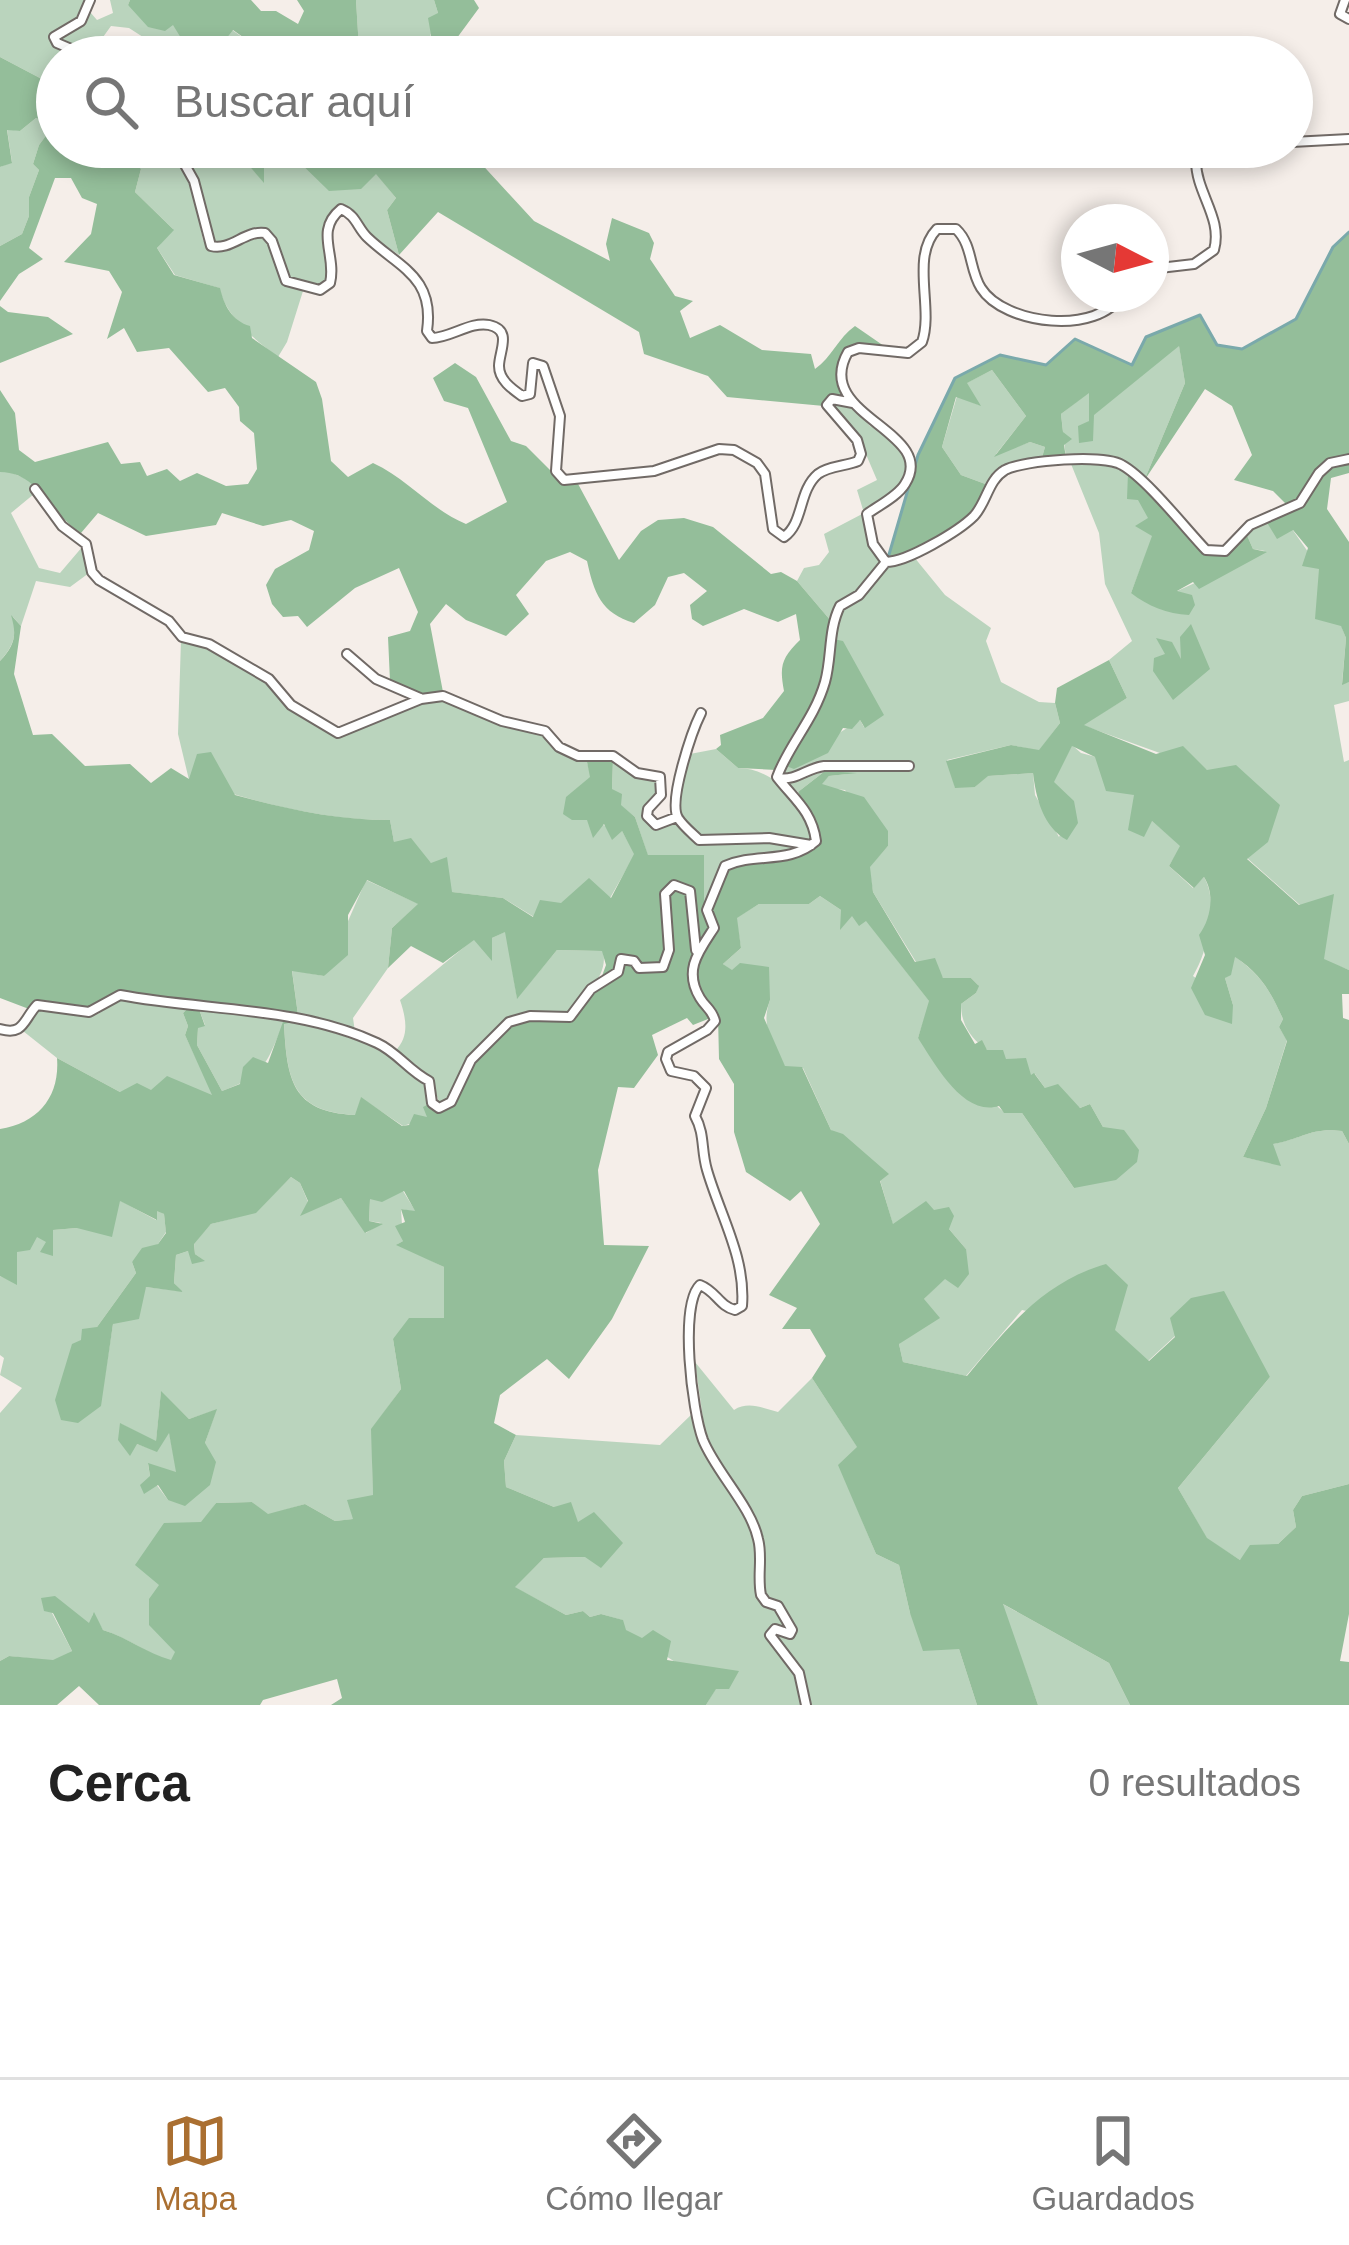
<!DOCTYPE html>
<html lang="es">
<head>
<meta charset="utf-8">
<style>
  body { margin:0; font-family:Arial,sans-serif; background:#f2f2f2; color:#222 }
  .compass { position:absolute; left:1061px; top:204px; width:108px; height:108px; border-radius:50%; background:#fff; box-shadow:0 6px 18px #0003; rotate:96deg }
  .list { margin:0; padding:0; list-style:none }
  h2 { display:flex; justify-content:space-between; align-items:center; height:156px; margin:0; padding:0 48px; font-size:51px }
  h2 small { font-size:39px; font-weight:400; color:#767676 }
  .icon { flex:none; width:66px; height:66px; fill:none; stroke:currentColor; stroke-width:2; stroke-linecap:round; stroke-linejoin:round }
  .map { position:relative; flex:none; width:1349px; height:1705px; overflow:hidden }
  .search { position:absolute; background:#fff; box-shadow:0 6px 18px #0003; left:36px; right:36px; top:36px; height:132px; display:flex; align-items:center; gap:30px; box-sizing:border-box; padding:0 42px; border-radius:66px; color:#767676; font-size:45px }
  .sheet { height:372px; background:#fff }
  nav { display:flex; justify-content:space-around; align-items:center; box-sizing:border-box; height:168px; border-top:3px solid #e0e0e0; background:#fff; font-size:33px; color:#767676 }
  nav a { display:grid; justify-items:center; gap:6px }
  nav .on { color:#aa6f31 }
  .map>svg:first-child { display:block }
</style>
</head>
<body>
<div class="map">
<svg width="1349" height="1705" viewBox="0 0 1349 1705">
  <rect width="100%" height="100%" fill="#f5eee9"/>
  <path fill="#bad4bd" fill-rule="evenodd" d="M0 0H87L78 19 51 36 82 57H57V87L0 57Z
    M110 0H130L128 5 173 25 232 30 271 57H174L129 28 111 26 93 51 59 40 83 24 90 12 97 20 113 13Z
    M356 0H434L438 13 423 57H387L374 41 359 50Z
    M36 118 55 124 39 145 33 164 39 170 29 197V216L22 234 0 246V167L12 162 7 129 20 131Z
    M106 147H172L191 182 203 240 209 249 219 251 256 235 270 243C276 268 279 280 303 291L287 342 278 357C253 338 227 318 219 288L175 275 157 248 173 229 135 192 141 169Z
    M178 147H206L210 155 244 160 263 181V153L376 173 396 198 387 210 399 255 369 235 352 210 341 206C313 228 331 252 327 282L319 287 288 278 266 230C247 228 232 245 212 244L197 180Z
    M1179 345 1185 383 1144 481C1119 456 1100 454 1066 458L1061 414 1089 392V421L1080 442 1093 415Z
    M992 370 1026 416 996 454 1030 442 1045 447 1041 461 1024 462 988 485 961 475 942 447 957 396 979 405 966 383Z
    M830 402 852 406 870 426 889 433 904 454 907 469 903 484 865 513 870 546 882 562 857 593 837 603 831 621 797 581 804 568 819 565 829 552 824 534 864 513 857 490 877 480 859 438Z
    M1091 461C1135 465 1131 485 1149 519L1137 526 1153 536 1131 593 1175 592 1265 551 1253 549 1246 533 1266 521 1292 529 1320 569 1346 638 1342 683 1349 682V701L1334 705 1344 762 1349 760V970L1323 960 1300 905 1247 858 1207 770 1082 725 1127 698 1109 660 1132 641 1105 584 1099 533 1071 464Z
    M0 472H10L33 482 34 494 11 513 39 568 60 573 83 546 89 573 70 587 36 581 21 626 13 617C17 636 13 647 0 661Z
    M914 557 945 595 991 628 986 641 1001 682 1039 702 1055 703 1060 723 1039 751 1011 745 947 760 955 787H975L987 776 1033 773 1035 795 1059 837 1074 802 1053 782 1072 745 1081 753 1096 757 1134 795 1151 820 1181 846 1169 866 1193 888 1204 877C1219 903 1208 951 1193 976L1233 1005 1225 978 1234 956C1260 974 1270 990 1283 1019L1279 1027 1287 1040 1266 1108 1243 1157 1280 1165 1272 1144C1302 1139 1311 1127 1342 1131L1349 1144V1484L1302 1496 1293 1510 1296 1527 1278 1544 1240 1560 1207 1539 1178 1488 1270 1377 1175 1336 1148 1361 1114 1330 1022 1310 966 1376 903 1362 899 1344 924 1299 945 1278 966 1249 949 1229 893 1225 880 1180 888 1174 831 1130 803 1068 785 1067C773 1042 760 1028 770 1000L723 964 741 948 736 918 759 904H809L820 896 841 910V928L852 915 866 920 930 1002 918 1038 1005 1113H1022L1074 1188 1103 1127 1090 1104 1080 1108 1045 1088 1035 1074 1032 1076C1001 1056 961 1046 961 1004L976 993 978 985 971 978H943L938 970 916 962 873 892 869 867 888 846 845 790 825 788 821 784 829 776 847 774 825 771 798 792 783 781 793 782 824 768 902 770C876 767 845 760 819 764 804 766 796 776 780 775L786 766 860 720 864 727 833 639 842 608 887 565Z
    M181 640 208 646 267 681 289 707 337 737 422 702 442 699 543 734 587 762 591 777 567 797 587 820 622 831 635 854 610 898 561 904 534 917 503 898 451 892 431 863 394 842 390 820C320 820 255 802 189 780L178 734Z
    M716 749 738 768C774 768 812 806 812 842L700 837C666 803 679 797 690 754Z
    M613 759 636 776 657 779 658 794 644 817 656 828 676 821 698 843 769 841 805 847C782 861 752 851 724 864L704 911V856H648L635 817 620 805 612 789Z
    M366 880 419 904 392 928 388 968 353 1018 355 1032 298 1015 292 970 324 976Z
    M506 931 517 998 557 950 603 951C609 977 584 995 569 1014L529 1013 468 1058 448 1100 440 1105 431 1079 408 1066 395 1051C410 1037 406 1018 400 1000L474 939 492 959V938Z
    M120 998 188 1008 183 1013 188 1026 185 1035 214 1096 150 1090 120 1092 57 1058 23 1031 39 1008 90 1015 98 1014Z
    M199 1009 297 1021 381 1048 404 1070 427 1084 430 1092 428 1118 403 1126 361 1098 356 1115C292 1112 287 1080 284 1023 266 1062 267 1075 222 1091L197 1045 198 1027 205 1025Z
    M291 1177 300 1183 308 1202 302 1214 341 1198 366 1233 381 1223 369 1221 370 1198 403 1191 416 1212 401 1209 403 1241 398 1244 444 1267V1319L393 1339 401 1389 372 1429 373 1496 354 1519 335 1521 305 1504 268 1515 252 1502 216 1503 160 1585 176 1653 171 1661C146 1653 128 1638 103 1630L93 1614 90 1624 52 1613 72 1651 53 1661 9 1656 0 1661V1413L22 1388 0 1375 4 1358 0 1355V1276L17 1284V1251L37 1236 47 1242 53 1255 52 1230 77 1228 119 1200 156 1220 157 1210 164 1214 166 1232 158 1244 132 1262 136 1273 97 1327 100 1406 113 1324 146 1287 181 1291 174 1283 176 1255 188 1251 203 1260 195 1254 194 1243 211 1224 256 1212ZM161 1392 189 1419 216 1410 205 1443 168 1500 150 1476 148 1464 177 1473 169 1431 157 1451 137 1444 121 1424 156 1442Z
    M695 1362 734 1410C748 1401 763 1408 778 1412L812 1378 858 1448 839 1465 876 1554 899 1565 910 1613 959 1649 977 1705H809L801 1672 773 1634 790 1637 780 1604 764 1594 761 1536 706 1440Z
    M694 1412 716 1467 756 1538 758 1596 776 1608 788 1631 774 1626 769 1628 767 1636 796 1674 803 1705H706L716 1688 625 1630 622 1620 601 1614 590 1617 583 1611 566 1615 514 1587 544 1558 585 1557 578 1522 554 1507 506 1487 504 1461 516 1435 660 1445Z
    M1001 1603 1109 1663 1130 1705H1038Z"/>
  <path fill="#94be9a" d="M130 0H251L261 11H276L298 24 304 11 297 0H356L359 49 374 41 387 57H271L233 30 218 49 189 51 173 25 165 31 148 27 128 5Z
    M434 0H474L479 8 454 42 467 57H423L431 35 428 18 438 13Z
    M0 57 57 87V147C87 147 114 142 134 167L137 165 141 169 135 192 174 230 157 248 174 275 220 288C224 305 232 321 250 326L252 338 316 382 322 399 331 461 348 477 373 463C408 479 430 509 466 524L507 502 468 408 444 401 433 378 455 363 476 377 511 441 526 446 563 483 577 482 619 560 641 531 658 520 684 518 713 527 771 574 781 572 797 581 831 621 823 679 806 724 776 770 738 768 716 749 721 745 720 735 763 718 784 691C779 665 782 658 800 640L796 614 778 622 744 609 703 626 692 619 690 605 707 591 684 573 668 577 655 605 634 623C601 613 594 593 587 561L570 552 546 561 516 595 529 614 506 636 466 620 446 604 430 624 443 692 421 695 390 681 388 637 410 631 418 612 399 568 355 588 307 627 298 616 283 617 272 604 266 585 275 569 309 550 314 531 291 520 263 526 222 513 216 525 146 536 98 513 81 533C51 515 39 472 0 472V390L15 413 19 450 35 462 108 442 121 464 140 462 147 476 167 469 180 481 197 473 226 486 248 484 257 469 254 433 240 421 239 407 225 388 208 392 169 348 137 352 124 328 107 339 122 292 109 271 64 262 91 234 97 204 82 198 71 178H55L29 248 43 259 19 274 0 301V246L22 234 29 216V197L39 170 33 164 39 145 54 125 36 118 20 131 7 130 12 163 0 167Z
    M206 147H466L534 221 610 261 606 244 612 218 649 233 654 243 650 259 675 296 693 301 680 311 690 338 720 325 762 350 811 354 815 369C832 357 838 338 855 326L884 346 907 350 859 344 846 349C834 369 839 379 848 399L828 396 824 406 727 397 708 376 644 354 639 332 438 212 399 255 387 210 396 198 376 174 361 189 329 191 292 155 264 153V183L244 160 209 155Z
    M1349 232V456L1329 461 1298 501 1289 507 1273 491 1234 480 1252 455 1232 406 1205 389 1144 481 1185 383 1179 346 1094 415 1093 441 1079 443 1078 426 1089 421V393L1061 414 1063 432 1072 439 1064 445 1066 458 1041 461 1045 447 1030 442 994 457 1026 416 992 370 967 383 981 406 956 397 942 447 961 475 988 485C984 494 980 503 974 511 959 527 909 557 888 559L918 455 955 378 1000 355 1046 365 1075 339 1131 365 1146 337 1200 315 1217 345 1242 349 1296 318 1333 247Z
    M0 306 8 312 48 317 73 334 0 363Z
    M1349 462V473L1331 478 1327 509 1349 542V682L1342 685 1346 638 1341 626 1315 619 1319 569 1302 566 1308 548 1293 530 1277 539 1266 521C1279 515 1294 513 1303 502 1320 483 1322 468 1349 462Z
    M1128 473 1204 553 1227 554 1246 533 1253 549 1267 552 1199 589 1193 582 1177 591 1192 595 1195 605 1189 615C1167 614 1148 606 1131 593L1152 536 1135 526 1148 518 1138 500 1127 499Z
    M11 615 21 626 14 674 33 735 52 734 85 766 130 764 151 783 171 768 189 779 197 754 211 752 235 795C288 809 336 820 390 820L394 842 411 838 431 863 447 857 452 892 503 898 533 917 540 900 561 903 589 878 611 898 634 854 622 831 612 840 604 824 593 838 587 820H572L563 814 566 797 590 777 587 762 577 759H613L612 789 622 794 621 805 635 817 648 855H704V911L711 927 698 945 693 890 682 882H673L662 893 666 950 661 965 641 966 626 956 620 958 617 971 602 976 606 965 602 951 557 950 517 999 505 932 492 938V961L474 940 443 963 411 946 388 968 392 928 418 904 367 880 348 915V955L324 976 292 971 298 1015 120 992 90 1009 43 1000 29 1009 0 998V661C15 645 17 635 11 615Z
    M1191 624 1210 669 1173 700 1153 671 1154 658 1165 654 1156 638 1172 642 1181 659 1180 637Z
    M833 639 843 641 884 715 865 728 860 720 852 729 843 728 828 753 794 769 786 766C813 724 828 688 833 639Z
    M1109 660 1127 698 1084 725 1156 754 1183 746 1207 770 1236 765 1280 805 1268 842 1247 859 1299 905 1334 894 1324 959 1349 970V994H1342L1343 1018 1349 1020V1144L1342 1131C1311 1127 1302 1139 1273 1144L1281 1166 1243 1157 1266 1108 1287 1041 1279 1027 1283 1019C1270 991 1261 974 1235 957L1231 975 1225 978 1233 1005 1232 1024 1205 1015 1191 988 1205 955 1199 935C1211 919 1215 894 1204 877L1194 888 1169 866 1180 846 1152 821 1144 837 1128 830 1134 795 1106 791 1095 757 1072 746 1054 782 1074 801 1078 823 1067 840C1043 827 1036 798 1033 773L988 776 975 787 955 788 946 761 1011 745 1039 750 1060 723 1055 703 1057 688Z
    M825 771 857 773 829 776 822 784 864 797 888 831V846L870 867 873 892 915 962 935 958 943 978H971L979 986 976 993 961 1004V1020L975 1044 982 1040 987 1050H1003L1006 1059 1026 1058 1031 1075 1034 1073 1045 1088 1058 1084 1080 1108 1090 1104 1103 1127 1124 1130 1139 1150 1137 1162 1116 1180 1074 1188 1022 1113H1004L999 1106C963 1117 935 1064 918 1038L929 1001 866 921 859 926 852 916 840 930 841 910 820 896 809 904H759L737 918 741 948 723 964 732 970 740 963 769 967 770 1000 764 1018 785 1066 802 1067 831 1130 843 1134 889 1174 880 1181 893 1224 926 1201 934 1210 949 1207 954 1216 949 1229 966 1249 969 1274 958 1288 945 1279 924 1299 940 1318 899 1344 903 1362 967 1376C1007 1328 1043 1282 1106 1264L1128 1285 1115 1330 1149 1361 1175 1337 1170 1318 1191 1298 1224 1291 1270 1377 1178 1488 1207 1538 1240 1560 1250 1545 1278 1544 1296 1527 1293 1510 1302 1496 1349 1484V1614L1340 1661 1349 1662V1705H1130L1109 1663 1003 1604 1038 1705H977L959 1649 923 1651 910 1613 899 1565 876 1554 838 1465 857 1447 812 1378 826 1356 810 1329H782L797 1308 769 1295 820 1224 801 1191 790 1201 746 1172 734 1132V1084L719 1059 718 1016C715 1010 709 1007 705 1001 684 977 701 950 717 929L710 911 728 868C759 854 792 868 819 842L817 826 798 792Z
    M675 888 687 892C689 909 691 926 692 943 695 983 681 983 713 1017L693 1025 687 1018 652 1035 658 1055 634 1088 618 1087 598 1170 604 1245 649 1246 612 1319 569 1379 547 1359 500 1395 494 1423 516 1435 504 1461 506 1487 554 1507 571 1502 578 1522 594 1512 623 1543 601 1568 585 1557 544 1558 515 1587 566 1615 583 1611 590 1617 601 1614 623 1620 626 1630 642 1638 653 1630 671 1641 667 1660 739 1671 729 1689H716L706 1705H331L342 1698 337 1679 263 1700 260 1705H99L79 1686 57 1705H0V1661L9 1656 53 1660 72 1651 53 1613 44 1611 41 1598 55 1596 89 1623 94 1612 103 1630C129 1638 146 1653 171 1660L175 1652 149 1625V1599L159 1585 135 1565 164 1523 201 1522 216 1503 252 1502 268 1514 305 1504 335 1521 353 1519 347 1500 373 1495 371 1429 401 1389 393 1339 409 1318H444V1267L396 1245 403 1241 395 1226 405 1222 401 1209 415 1211 404 1191 382 1202 370 1199 369 1221 383 1224 365 1233 341 1198 300 1216 308 1201 300 1183 291 1177 256 1213 211 1224 194 1244 195 1254 205 1261 192 1264 188 1251 176 1255 174 1283 183 1292 146 1287 139 1319 113 1324 101 1406 78 1423 61 1420 55 1400 72 1344 81 1340 82 1329 97 1327 136 1273 132 1262 142 1248 158 1244 166 1233 164 1214 157 1211V1220L120 1201 112 1237 77 1228 53 1230V1256L40 1252 46 1242 37 1237 30 1250 17 1252V1285L0 1276V1129C39 1123 60 1096 57 1058L120 1092 137 1083 151 1090 167 1076 212 1095 185 1035 188 1026 183 1013 188 1008 199 1009 205 1026 198 1028 197 1045 222 1091 240 1084 243 1067 253 1057 268 1063 284 1019 297 1021 284 1024C287 1080 292 1112 355 1115L361 1097 402 1126 409 1125 414 1114 427 1117 423 1107 429 1104 438 1111 449 1108C470 1079 483 1031 522 1022 538 1018 554 1024 571 1020L593 991 619 974 623 961 665 969 672 950 667 895Z
    M161 1391 189 1419 217 1409 205 1443 216 1462 210 1485 185 1506 168 1500 158 1485 144 1494 140 1485 150 1476 148 1463 176 1472 169 1433 157 1452 137 1444 130 1456 118 1440 120 1423 156 1441Z"/>
  <g fill="none" stroke-linecap="round" stroke-linejoin="round">
    <path stroke="#7aa9ab" stroke-width="3" d="M888 558 918 455 955 378 1000 355 1046 365 1075 339 1132 365 1146 337 1200 315 1217 345 1242 349 1296 319 1333 247 1349 232"/>
    <g stroke="#716a66" stroke-width="12">
      <path id="street" d="M90 0 81 21 54 37 57 43 83 54 120 57
        M1345 0 1340 14 1349 19
        M1292 142 1349 139
        M175 147 194 181 211 246C231 251 245 230 265 233L272 241 286 281 320 290 330 283C337 255 314 231 341 209 356 215 357 227 367 237 398 267 435 276 427 331L432 338C450 338 471 321 489 325 513 330 499 351 499 366 499 380 512 389 522 396L530 394 533 363 543 366 560 416 556 471 564 480 654 471 719 449 734 450 757 463 765 474 773 529 784 537C804 523 798 491 818 474 828 466 847 466 858 461L861 454 857 440 827 405 832 399 853 403
        M1151 269 1194 264 1214 250C1223 218 1196 193 1196 161L1207 149 1229 147
        M1122 294C1099 336 1004 325 981 288 969 269 973 245 956 229H937C910 257 934 308 922 342L908 353 859 348 848 352C811 416 939 431 905 484 898 496 878 506 867 514L873 544 886 562C907 562 959 531 974 516 987 502 988 480 1005 470 1024 460 1104 454 1122 465 1147 479 1185 528 1206 550L1225 551 1250 525 1300 503 1319 473 1330 463 1349 459
        M35 489 62 526 86 544 92 572 99 580 169 621 182 637 209 644 269 679 291 705 338 733 421 699 443 696 502 721 545 731 559 747 578 756H613L637 773 660 777 661 795 648 809 647 816 656 825 677 817
        M347 654 376 679 420 698
        M701 713C692 731 668 801 678 818 683 826 693 834 699 840L769 838 811 845
        M779 778C796 781 807 768 824 766H909
        M0 1029C24 1036 23 1020 37 1005L89 1012 120 995C204 1011 298 1006 377 1043 397 1052 409 1071 429 1081L432 1103 439 1108 451 1102 471 1060 509 1022 530 1016 570 1017 591 989 618 972 621 959 634 961 639 968 663 967 669 950 665 894 674 885 690 891 696 950
        M806 1705 799 1673 770 1635 775 1629 790 1634 792 1630 778 1606 766 1602 761 1595C757 1576 763 1557 758 1539 751 1506 716 1472 703 1440 692 1411 679 1305 700 1285 716 1291 719 1306 735 1310L742 1306C746 1258 720 1215 707 1170 701 1150 705 1134 695 1116L706 1088 694 1076 671 1071 666 1059 668 1052 707 1030 715 1021C712 1009 706 1008 700 998 683 970 699 951 714 928L707 910 725 866C756 852 789 865 816 841 812 811 794 799 777 777 789 744 814 720 825 682 832 657 828 630 840 606L859 595 886 562"/>
    </g>
    <use href="#street" stroke="#fff" stroke-width="8"/>
  </g>
</svg>
<svg class="compass" viewBox="-18 -18 36 36"><path d="M0-13l5 13h-10z" fill="#e53935"/><path d="M0 13l5-13h-10z" fill="#767676"/></svg>
<div class="search"><svg class="icon" aria-label="search" viewBox="0 0 24 24"><circle cx="10" cy="10" r="6"/><path d="M15 15l6 6"/></svg>Buscar aquí</div>
</div>
<section class="sheet">
<h2>Cerca<small>0 resultados</small></h2>
<ul class="list">
</ul>
</section>
<nav>
<a class="on"><svg class="icon" aria-label="map" viewBox="0 0 24 24"><path d="M3 6l6-2 6 2 6-2v14l-6 2-6-2-6 2zM9 4v14M15 6v14"/></svg>Mapa</a>
<a><svg class="icon" aria-label="directions" viewBox="0 0 24 24"><path d="M12 3l9 9-9 9-9-9zM9 14v-3h6M13 9l2 2-2 2"/></svg>Cómo llegar</a>
<a><svg class="icon" aria-label="saved" viewBox="0 0 24 24"><path d="M7 4h10v16l-5-4-5 4z"/></svg>Guardados</a>
</nav>
</body>
</html>
